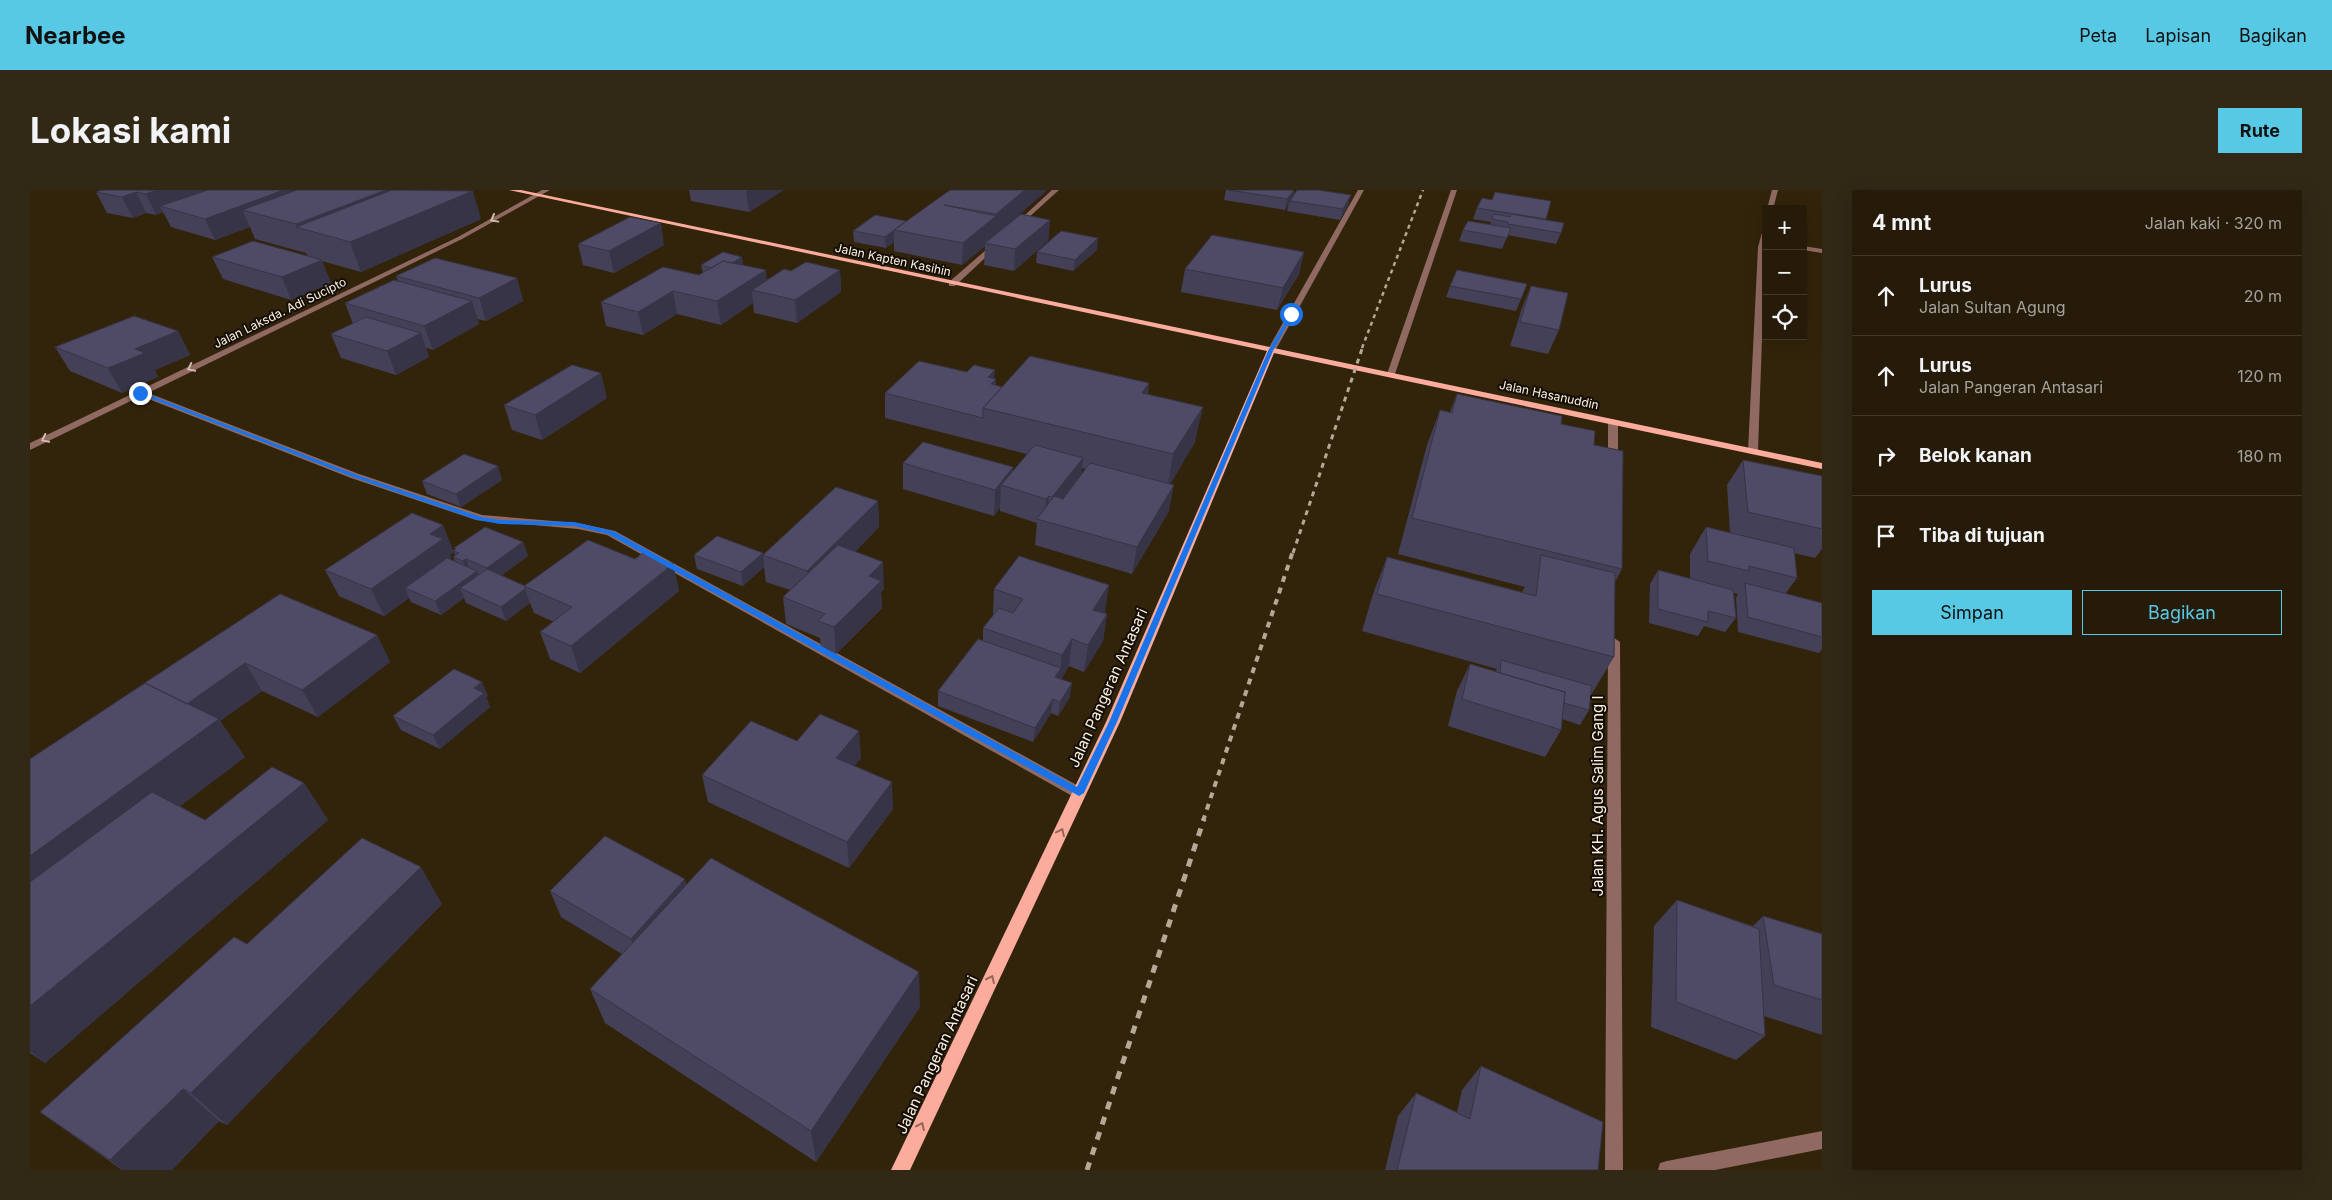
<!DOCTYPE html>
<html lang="id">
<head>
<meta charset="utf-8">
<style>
  body { margin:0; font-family:Inter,sans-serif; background:#322816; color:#f1f3f6 }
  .controls { position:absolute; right:15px; top:15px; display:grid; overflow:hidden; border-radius:0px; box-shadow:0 5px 20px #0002 }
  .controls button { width:45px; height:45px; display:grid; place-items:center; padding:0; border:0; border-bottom:1px solid #423929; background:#261b08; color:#f1f3f6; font:25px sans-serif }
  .stop { position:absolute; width:15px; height:15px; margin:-11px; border:4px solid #1a73e8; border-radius:50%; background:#fff }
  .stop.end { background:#1a73e8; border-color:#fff; box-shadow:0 1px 5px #0008 }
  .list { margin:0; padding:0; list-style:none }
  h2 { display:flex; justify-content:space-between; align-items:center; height:65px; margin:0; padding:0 20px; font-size:21px }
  h2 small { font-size:16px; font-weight:400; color:#a4a19c }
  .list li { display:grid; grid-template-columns:32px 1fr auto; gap:15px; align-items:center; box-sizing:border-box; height:80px; padding:0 20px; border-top:1px solid #423929 }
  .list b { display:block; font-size:19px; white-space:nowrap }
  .list p { margin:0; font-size:16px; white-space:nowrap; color:#a4a19c }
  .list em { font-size:16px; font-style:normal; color:#a4a19c }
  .actions { display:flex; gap:10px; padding:15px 20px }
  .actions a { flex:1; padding:11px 0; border:1px solid #58c9e4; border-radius:0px; text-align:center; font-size:18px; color:#58c9e4 }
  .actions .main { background:#58c9e4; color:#111 }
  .icon { flex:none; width:28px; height:28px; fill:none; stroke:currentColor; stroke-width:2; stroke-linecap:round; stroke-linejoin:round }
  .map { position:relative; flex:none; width:1792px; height:980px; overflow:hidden; border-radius:0px }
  header { display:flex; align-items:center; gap:30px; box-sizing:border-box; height:70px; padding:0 25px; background:#58c9e4; color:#111 }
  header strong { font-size:24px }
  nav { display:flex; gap:28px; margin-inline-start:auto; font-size:18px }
  .intro { display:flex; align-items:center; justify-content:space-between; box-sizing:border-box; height:120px; padding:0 30px }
  h1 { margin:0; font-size:35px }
  .button { padding:12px 22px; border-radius:0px; background:#58c9e4; color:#111; font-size:18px; font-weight:700 }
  main { display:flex; gap:30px; padding:0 30px }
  aside { flex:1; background:#261b08; border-radius:0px; box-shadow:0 5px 20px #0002 }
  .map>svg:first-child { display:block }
</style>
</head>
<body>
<header>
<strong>Nearbee</strong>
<nav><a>Peta</a><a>Lapisan</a><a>Bagikan</a></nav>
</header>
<div class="intro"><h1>Lokasi kami</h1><a class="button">Rute</a></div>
<main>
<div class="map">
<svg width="1792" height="980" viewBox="0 0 1792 980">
  <rect width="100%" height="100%" fill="#32240a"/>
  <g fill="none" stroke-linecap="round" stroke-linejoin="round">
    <path fill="#906a62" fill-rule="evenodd" d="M512 0H520L432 49 118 203 329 284 452 325 548 333 585 341 1054 599 1056 603 1054 607 1049 608 1044 607 577 345 548 339 446 330 321 288 111 206 0 260V253L428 47Z
      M1022 0H1029L987 38H983V36Z
      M1328 0H1334L1245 161 1238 163 1237 161Z
      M1421 0H1427L1365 184 1358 186 1357 184Z
      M1742 0H1748L1743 19H1737Z
      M1736 37 1728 261 1723 264 1718 261 1728 57 1733 39Z
      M964 53 970 54 925 96H919V92Z
      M1773 56 1792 59V63L1773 60Z
      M1583 229 1588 232V275L1583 278 1578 275V232Z
      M1584 448 1590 452 1593 980H1575L1578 452Z
      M1792 941V959L1685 980H1628L1630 973 1637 971Z"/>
    <path fill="#fcac9d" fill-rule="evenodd" d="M479 0H491L1792 273V279L1244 163 1090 532 880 980H861L1076 532 1237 161Z"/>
    <path stroke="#b4a996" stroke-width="2.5" stroke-dasharray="4 4" stroke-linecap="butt" d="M1332 158 1393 0"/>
    <path stroke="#b4a996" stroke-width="3" stroke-dasharray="5 5" stroke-linecap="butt" d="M1263 363 1333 156"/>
    <path stroke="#b4a996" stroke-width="4" stroke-dasharray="6 6" stroke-linecap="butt" d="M1173 631 1263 361"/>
    <path stroke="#b4a996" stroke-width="5" stroke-dasharray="8 8" stroke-linecap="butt" d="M1057 980 1174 629"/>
  </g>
  <path fill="#444057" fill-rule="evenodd" d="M72 0 451 29 331 82 292 71 301 93 261 110 193 89 182 67 278 66 276 63 225 49 220 37 185 50 141 37 133 22 126 25 116 23 103 28 77 23 66 2Z
    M659 0H754L719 22 661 11Z
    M1196 0H1264L1263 6 1318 16 1310 30 1257 21 1259 14 1255 20 1194 10Z
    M1015 2 976 36 1020 30 1018 51 984 81 954 75 955 56 932 75 864 61V52L856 58 824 52 823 41 876 31Z
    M1462 10 1521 11 1515 30 1531 43 1526 54 1478 45 1472 59 1429 51 1433 40 1460 35 1461 32 1443 29 1447 18Z
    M548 54 634 55 584 83 553 75Z
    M1067 60 1043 81 1006 73 1007 62Z
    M1274 62 1269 84 1247 120 1151 102 1155 79Z
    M712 67 713 75 737 90 761 81 810 80 811 102 767 133 724 123 723 113 691 135 647 124 613 145 576 136 571 112 669 85 673 83 671 75Z
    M366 86 487 88 493 111 456 131 447 129 449 134 403 160 396 158 399 167 366 185 311 168 301 144 323 134 315 113 368 91Z
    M1420 96 1491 109 1486 121 1416 107Z
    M1501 96 1529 140 1518 164 1480 156 1492 118Z
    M148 141 160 165 125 180 128 187 92 203 40 181 25 157Z
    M965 188 966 189V195L972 197 1119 193 1118 204 1165 252 1140 294 1139 321 1102 384 1005 355 1007 333 970 321V317L964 326 873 299V273L983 277V281L997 264 855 228V203ZM1052 278 1055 279 1051 285Z
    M1427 204 1531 234 1564 255 1592 379 1585 392 1584 467 1561 505 1559 520 1550 535 1532 529 1531 540 1515 567 1418 536 1427 501 1440 474 1465 481 1467 479 1332 441 1343 404 1357 367 1492 402 1495 397 1368 364 1397 255 1410 220 1420 222Z
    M577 208 512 250 482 240 474 215Z
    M1713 270 1792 286V359L1785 368 1764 363 1767 388 1755 404 1792 447V459L1789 463 1708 442 1706 408 1708 404 1704 403 1706 428 1695 442 1674 436 1668 446 1619 433 1620 394 1628 380 1660 389V364L1676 337 1700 343 1697 295Z
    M472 290 431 317 397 304 392 291Z
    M848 311 849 337 825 362 854 399 851 402 852 418 806 464 791 458 790 448 756 434 753 407 760 400 736 392 734 377 713 396 667 379 664 365 733 363V365Z
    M493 352 498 366 471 386 495 396 605 369 643 374 649 401 550 483 520 469 510 442 524 432 504 423 500 413 476 431 436 413 434 408 411 425 381 412 379 408 354 426 309 406 295 380 423 361 425 360 424 358ZM424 362 425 366 423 367 425 372 422 371 420 365Z
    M964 399 1075 422 1074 423 1077 424 1073 451 1054 482 1039 476 1031 489 1040 507 1028 526 1021 523 1003 552 908 516V501L953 451V438L963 426Z
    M347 445 360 472 288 527 232 501 190 531 215 567 150 616 175 630 274 593 298 630 15 873 0 863V569L113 494Z
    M458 506 456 507 460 517 410 559 371 540 363 526Z
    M767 551 831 568 824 576 863 619 819 678 678 612 672 585Z
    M657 694 890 817 786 972 575 833 560 799 592 764 531 727 520 701Z
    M1647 710 1723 736 1733 726 1792 744V845L1734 826 1735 846 1706 870 1621 837 1624 736Z
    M412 714 197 935 189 931 142 980H92L10 922Z
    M1451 876 1568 980H1355L1368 926 1386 903 1427 922 1432 900Z"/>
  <path fill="#373447" d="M127 0H190L130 16 133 22 126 25 116 4Z
    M254 0H302L212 20 220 37 185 50 175 29Z
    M356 0H410L268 38 266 34Z
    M719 0H754L719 22 716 1Z
    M995 0H1016L1015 2 965 45 955 53V56L932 75 933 53Z
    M1264 0 1262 9 1260 11 1259 14 1255 20 1257 9Z
    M443 1 451 29 331 82 320 52Z
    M106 2 116 23 103 28 92 7Z
    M1321 5 1318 16 1310 30 1313 19Z
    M1020 30 1018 51 984 81 985 59Z
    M631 33 634 55 584 83 579 61Z
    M864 41V52L856 58 855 47Z
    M1068 48 1067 60 1043 81 1045 70Z
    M1274 62 1269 84 1247 120 1253 98Z
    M712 67 714 78 690 80Z
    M292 70 301 93 261 110 252 87Z
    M736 80 738 103 722 100 723 113 691 135 687 111Z
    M810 80 811 102 767 133 765 110Z
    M487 88 493 111 456 131 449 108Z
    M643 101 647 124 613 145 608 122Z
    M442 111 449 134 403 160 394 136Z
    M148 141 160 165 125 180 128 187 92 203 78 178 105 159Z
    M391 143 399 167 366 185 357 161Z
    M965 180 964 191 966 189 965 213 958 187Z
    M571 183 577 208 512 250 505 225Z
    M1119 193 1114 227 1112 203Z
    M1173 217 1165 252 1137 300 1143 264Z
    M1053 268 1050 294 1019 333 1022 307Z
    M468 276 472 290 431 317 426 304Z
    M983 277 982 298 971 295 970 317 964 326 965 300Z
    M1144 295 1139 321 1102 384 1107 357Z
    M1019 306 1016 332 1014 331 1016 309Z
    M848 311 849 337 780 408 777 381Z
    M413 335 424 362 420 365 424 376 375 398 379 408 354 426 341 399 400 344Z
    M493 352 498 366 462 392 457 378Z
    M733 363 734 377 713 396 711 382Z
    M436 369 441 383 438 385 433 371Z
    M853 372 854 399 851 402 852 418 806 464 804 437 839 386Z
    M643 374 649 401 550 483 541 456Z
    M447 381 452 395 430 398 434 408 411 425 405 411Z
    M1079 395 1075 422 1059 447 1063 420Z
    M495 399 500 413 476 431 471 417Z
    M1077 424 1073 451 1054 482 1058 455Z
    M347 445 360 472 288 527 272 500Z
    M1042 449 1039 476 1029 493 1032 465Z
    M215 473 232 501 190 531 215 567 0 730V666L155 515Z
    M1031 478 1029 493 1025 487Z
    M452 492 458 506 456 507 460 517 410 559 403 545 444 498Z
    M1042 493 1040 507 1028 526 1030 512Z
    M1023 509 1021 523 1003 552 1005 538Z
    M829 541 831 568 809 595 806 568Z
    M862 592 863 619 819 678 817 652Z
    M274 593 298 630 15 873 0 861V816Z
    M391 677 412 714 197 935 161 903Z
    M655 689 662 715 610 774 601 749Z
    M889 782 890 817 786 972 781 941Z
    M153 899 189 931 142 980H93L80 970Z"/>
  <path fill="#4f4a65" stroke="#373447" d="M72 0H127L116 4 106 2 92 7 66 2Z
    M178 0H254L175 29 130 16Z
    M267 0H356L266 34 212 20Z
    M362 0 443 1 320 52 266 37Z
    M920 0H995L966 24 914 15 966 26 933 53 864 40Z
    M1199 0H1264L1257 9Z
    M1267 0H1288L1321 5 1313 19 1260 11Z
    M1465 2 1521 11 1516 29 1447 18 1452 8 1462 10Z
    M991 24 1020 30 985 59 955 53Z
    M1464 24 1480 27 1481 24 1534 33 1531 43 1478 34V32L1462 29Z
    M845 25 876 31 855 47 823 41Z
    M600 27 631 33 579 61 548 54Z
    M1438 31 1481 38 1477 48 1433 40Z
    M1031 41 1068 48 1045 70 1007 62Z
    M1182 45 1274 62 1253 98 1155 79Z
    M223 51 292 70 252 87 182 67Z
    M693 62 712 67 702 73 693 71 682 78 671 75Z
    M405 68 487 88 449 108 366 86Z
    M693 71 736 80 687 111 643 101 608 122 571 112 633 77 669 85Z
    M776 72 810 80 765 110 722 100 754 79 761 81Z
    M1427 80 1497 94 1491 109 1420 96Z
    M364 90 442 111 394 136 315 113Z
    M1501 96 1538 103 1529 140 1490 132Z
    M104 126 148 141 105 159 115 163 78 178 25 157Z
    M336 127 391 143 357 161 301 144Z
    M1000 166 1119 193 1112 203 1173 217 1143 264 953 218Z
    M889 171 937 182 944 175 965 180 958 187 966 189 961 194 972 197 953 218V228L855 203Z
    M542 175 571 183 505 225 474 215Z
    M1427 204 1532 226 1531 234 1565 241 1564 255 1593 261 1592 379 1382 328 1410 220 1422 223Z
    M893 252 983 277 965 300 873 273Z
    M1005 255 1053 268 1022 307 1019 306 1016 309 971 295Z
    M434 264 468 276 426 304 392 291Z
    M1713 270 1792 286V339L1718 322Z
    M1060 273 1144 295 1107 357 1007 329 1024 306 1033 309Z
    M806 297 848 311 777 381 733 365Z
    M382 323 413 335 400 344 413 349 341 399 295 380Z
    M455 337 493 352 457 378 436 369 433 371 423 367 429 363 423 361 426 359 424 358Z
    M1676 337 1764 358 1767 388 1719 376V381L1678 371Z
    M687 346 733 363 711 382 664 365Z
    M558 350 605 369 614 362 643 374 541 456 510 442 542 417 494 396Z
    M808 355 853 372 839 386 851 391 804 437 788 431 795 424 753 407Z
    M1511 365 1585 383 1584 467 1347 404 1357 367 1506 406Z
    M989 366 1079 395 1063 420 1077 424 1058 455 1042 449 1032 465 953 438 969 418 983 423 993 409 964 399Z
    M417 368 447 381 405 411 375 398Z
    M457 379 495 396V399L471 417 430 398Z
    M1628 380 1703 400 1706 428 1678 421V432L1628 419Z
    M1715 393 1792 413V447L1718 427Z
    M250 404 347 445 272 500 215 473 157 514 115 493 114 494H113Z
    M948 449 1031 478 1025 487 1042 493 1030 512 1023 509 1005 538 908 501Z
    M1471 470 1562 496 1559 520 1534 513 1535 502 1470 483Z
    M1440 474 1535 502 1531 540 1432 509Z
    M424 479 452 492 444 498 454 503 403 545 363 526Z
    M115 493 189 529 0 666V569Z
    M790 524 829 541 806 568 862 592 817 652 672 585 721 531 767 551Z
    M242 577 274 593 0 816V692L122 602 175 630Z
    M575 646 655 689 601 749 520 701Z
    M332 648 391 677 161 903 153 899 80 970 10 922 204 747 217 754Z
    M681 668 889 782 781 941 560 799Z
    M1647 710 1729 739 1735 846 1646 812Z
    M1733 726 1792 744V810L1744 795Z
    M1451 876 1573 932 1568 980H1367L1386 903 1440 929Z"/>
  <defs><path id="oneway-chevron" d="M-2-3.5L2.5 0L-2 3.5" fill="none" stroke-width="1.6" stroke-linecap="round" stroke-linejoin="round" transform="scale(1.25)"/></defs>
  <g stroke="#d1bcb0">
    <use href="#oneway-chevron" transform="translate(464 29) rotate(151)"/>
    <use href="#oneway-chevron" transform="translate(161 178) rotate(154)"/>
    <use href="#oneway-chevron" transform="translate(15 249) rotate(154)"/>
  </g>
  <g stroke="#946559">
    <use href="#oneway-chevron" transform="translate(1031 642) rotate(-65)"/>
    <use href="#oneway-chevron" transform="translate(961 789) rotate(-65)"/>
    <use href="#oneway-chevron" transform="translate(891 936) rotate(-65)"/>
  </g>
  <path fill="#1a73e8" d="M1261 122 1263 124 1243 161 1087 532 1054 603 1049 606 578 344 544 336 470 334 447 330 323 287 107 203 112 202 327 285 451 327 470 330 544 332 583 341 1047 597 1079 532 1238 161Z"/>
  <g text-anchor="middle" stroke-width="4" stroke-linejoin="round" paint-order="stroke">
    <g font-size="12" fill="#fdf3e4" stroke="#150e05">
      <text transform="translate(863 70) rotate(12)" y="4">Jalan Kapten Kasihin</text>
      <text transform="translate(250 123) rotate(-26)" y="4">Jalan Laksda. Adi Sucipto</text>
      <text transform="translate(1519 205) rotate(12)" y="4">Jalan Hasanuddin</text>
    </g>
    <g font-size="15" fill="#fdf3e4" stroke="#150e05">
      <text transform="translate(1078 498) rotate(-66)" y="5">Jalan Pangeran Antasari</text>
      <text transform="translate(1568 606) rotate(-90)" y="5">Jalan KH. Agus Salim Gang I</text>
      <text transform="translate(907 865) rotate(-65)" y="5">Jalan Pangeran Antasari</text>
    </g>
  </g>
</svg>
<div class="controls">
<button>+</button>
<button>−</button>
<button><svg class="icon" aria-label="locate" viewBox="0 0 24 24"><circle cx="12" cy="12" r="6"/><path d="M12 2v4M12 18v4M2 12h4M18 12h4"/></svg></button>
</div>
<div class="stop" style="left:1261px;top:124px"></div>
<div class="stop end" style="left:110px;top:203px"></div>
</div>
<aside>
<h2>4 mnt<small>Jalan kaki · 320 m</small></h2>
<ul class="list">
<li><svg class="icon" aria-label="ahead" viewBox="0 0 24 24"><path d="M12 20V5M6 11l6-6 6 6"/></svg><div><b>Lurus</b><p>Jalan Sultan Agung</p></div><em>20 m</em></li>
<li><svg class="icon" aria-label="ahead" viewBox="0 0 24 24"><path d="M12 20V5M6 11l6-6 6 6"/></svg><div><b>Lurus</b><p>Jalan Pangeran Antasari</p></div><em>120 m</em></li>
<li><svg class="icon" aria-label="right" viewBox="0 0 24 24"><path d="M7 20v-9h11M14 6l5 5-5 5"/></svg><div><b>Belok kanan</b></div><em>180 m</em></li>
<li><svg class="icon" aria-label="arrive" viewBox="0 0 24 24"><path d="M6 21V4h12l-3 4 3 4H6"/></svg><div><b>Tiba di tujuan</b></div></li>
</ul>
<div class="actions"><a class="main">Simpan</a><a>Bagikan</a></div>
</aside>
</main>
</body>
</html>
